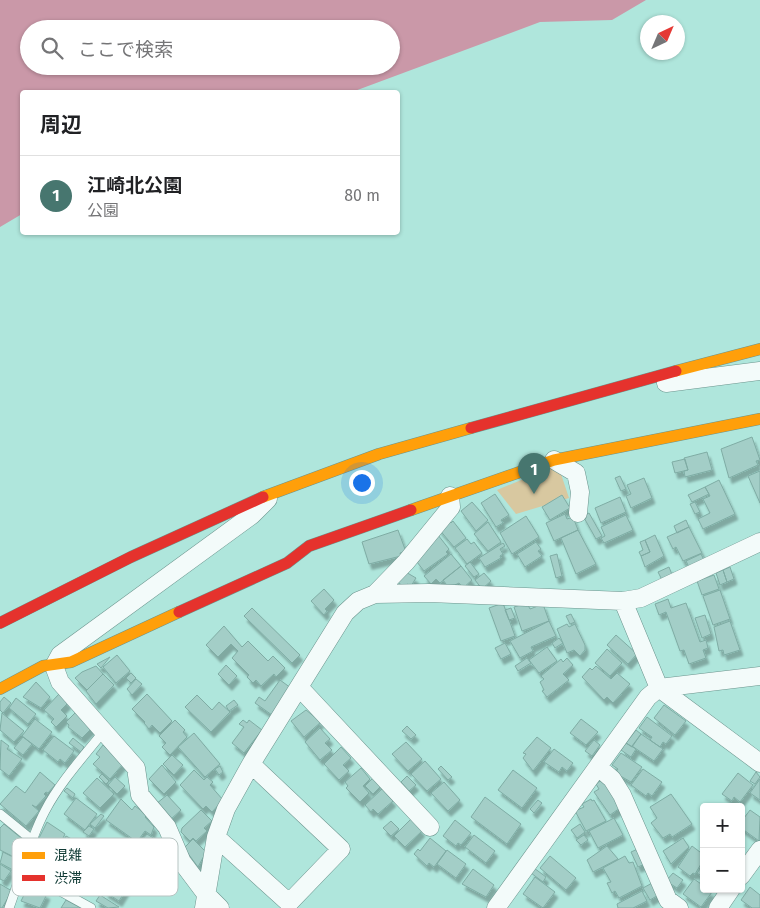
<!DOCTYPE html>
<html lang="ja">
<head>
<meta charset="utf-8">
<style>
  body { margin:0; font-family:"Fira Sans","Noto Sans JP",sans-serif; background:#f2f2f2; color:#202124 }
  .controls { position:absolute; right:15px; bottom:15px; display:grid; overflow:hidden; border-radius:5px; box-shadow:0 1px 4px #0004 }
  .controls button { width:45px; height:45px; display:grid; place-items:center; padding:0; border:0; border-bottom:1px solid #e0e0e0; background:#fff; color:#202124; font:25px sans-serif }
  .compass { position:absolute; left:640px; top:15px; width:45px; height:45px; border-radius:50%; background:#fff; box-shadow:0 1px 4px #0004; rotate:44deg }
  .you { position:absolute; left:361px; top:482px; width:18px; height:18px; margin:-12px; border:4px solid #fff; border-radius:50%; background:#1a73e8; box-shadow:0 0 0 8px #1a73e833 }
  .badge { display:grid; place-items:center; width:32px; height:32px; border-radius:50%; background:#47766f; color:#fff; font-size:16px; font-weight:700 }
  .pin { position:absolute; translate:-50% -41px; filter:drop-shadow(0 1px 2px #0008) }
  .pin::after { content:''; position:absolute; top:26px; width:18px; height:15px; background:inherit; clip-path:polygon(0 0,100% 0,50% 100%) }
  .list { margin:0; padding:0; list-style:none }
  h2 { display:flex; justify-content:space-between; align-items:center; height:65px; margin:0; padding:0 20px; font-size:21px }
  h2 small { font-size:16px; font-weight:400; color:#757577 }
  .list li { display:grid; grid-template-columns:32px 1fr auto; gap:15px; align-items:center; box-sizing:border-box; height:80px; padding:0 20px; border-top:1px solid #e0e0e0 }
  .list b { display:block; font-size:19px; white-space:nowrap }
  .list p { margin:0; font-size:16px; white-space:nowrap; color:#757577 }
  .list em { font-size:16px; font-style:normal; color:#757577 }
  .icon { flex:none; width:28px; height:28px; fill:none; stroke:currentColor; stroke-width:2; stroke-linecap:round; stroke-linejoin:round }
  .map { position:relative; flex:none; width:760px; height:908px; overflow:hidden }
  .search { position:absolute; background:#fff; box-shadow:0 1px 4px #0004; left:20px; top:20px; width:380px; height:55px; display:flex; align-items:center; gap:12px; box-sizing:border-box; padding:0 18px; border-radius:28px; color:#757577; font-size:19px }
  .panel { position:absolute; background:#fff; box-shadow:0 1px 4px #0004; left:20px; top:90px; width:380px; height:145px; border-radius:5px }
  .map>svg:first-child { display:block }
</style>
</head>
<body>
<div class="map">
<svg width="760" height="908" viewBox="0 0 760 908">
  <defs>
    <filter id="shadow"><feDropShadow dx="3" dy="5.5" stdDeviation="1" flood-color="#0004"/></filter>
  </defs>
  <rect width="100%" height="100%" fill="#afe6dc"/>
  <path fill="#d8c8a0" d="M555 466 561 474 569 498 516 514 497 490Z"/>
  <path fill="#ca98a8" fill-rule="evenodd" d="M0 0H646L612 20 540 22 352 92H22V214L0 227ZM29 29H391V66H29Z"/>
  <path fill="#a3cec7" stroke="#7faca4" filter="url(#shadow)" d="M752 437 760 460 756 461 758 465 729 478 721 449Z
    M707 452 712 470 685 477 684 471 688 470 684 458Z
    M685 459 688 470 675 473 672 462Z
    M760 471V503L748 476Z
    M620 476 626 489 621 491 615 478Z
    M644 478 652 498 631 508 626 496 631 494 627 485Z
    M719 480 735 514 703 529 698 519 710 513 703 499 710 496 705 487Z
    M705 487 709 494 692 502 688 495Z
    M495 494 509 515 501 520 503 523 496 527 481 503Z
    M562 495 570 508 550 520 542 507Z
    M620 497 626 512 601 523 595 508Z
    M472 502 488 520 476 531 461 511Z
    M695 502 700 512 695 514 690 504Z
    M589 513 602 536 596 539 583 516Z
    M565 514 567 519 573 517 578 530 554 541 546 523Z
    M626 515 633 530 604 543 601 538 605 536 601 527Z
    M526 516 539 537 512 554 500 533Z
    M449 520 451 523 453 521 466 538 454 547 438 528Z
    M686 520 689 527 677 533 674 526Z
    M488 522 501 542 488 551 474 534Z
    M689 527 702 553 683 561 676 547 673 549 667 537Z
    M398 530 406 552 400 553 401 556 369 564 362 542Z
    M578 530 596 564 576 574 561 538Z
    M438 535 449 549 446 552 448 554 424 571 417 562 419 561 417 557Z
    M655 535 664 556 645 567 641 556 650 552 645 540Z
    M467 539 471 544 474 542 482 553 467 564 455 548Z
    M645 540 650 552 641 556 639 552 643 550 640 542Z
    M536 542 541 549 538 551 542 556 525 567 517 554Z
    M503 543 505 546 500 549 503 554 500 556 501 558 485 567 479 558Z
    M451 554 461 566 440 583 436 579 431 584 424 576Z
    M557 554 562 576 556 578 550 556Z
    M701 554 705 562 690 569 686 561Z
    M470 562 479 574 474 577 465 566Z
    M461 566 472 580 463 588 459 583 449 588 443 580Z
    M669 567 673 577 663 582 658 572Z
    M730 567 734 579 727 582 723 570Z
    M723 570 727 582 720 585 716 573Z
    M404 571 416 578 411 586 407 584 405 587 397 582Z
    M484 573 491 581 482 589 475 580Z
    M714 575 719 589 702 595 697 581Z
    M324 589 334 600 325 609 327 611 324 615 311 601Z
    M720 590 730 619 713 625 703 596Z
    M668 599 671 608 686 603 700 642 706 640 708 648 703 650 706 658 689 664 684 650 680 651 666 612 659 615 655 604Z
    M503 603 515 636 501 641 489 608Z
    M527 603 530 609 543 604 549 621 522 631 514 607Z
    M252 608 300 655 292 663 244 616Z
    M511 608 515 618 509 620 505 610Z
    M571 614 575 622 570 624 566 616Z
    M705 615 711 634 702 638 695 618Z
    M549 621 556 636 531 647 533 651 520 658 510 641Z
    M730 621 740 650 724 655 723 650 719 651 714 627Z
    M567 624 569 627 575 624 585 645V650L580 656 574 650 567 653 557 629Z
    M224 626 242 647 248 641 268 661 273 656 285 668 276 677 274 674 261 686 256 680 253 683 247 677 249 675 232 658 238 651 231 644 218 657 206 645Z
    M616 635 637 654 628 664 607 645Z
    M559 638 563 643 555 648 552 643Z
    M505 643 511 654 501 659 495 648Z
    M547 647 557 661 539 673 529 660Z
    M607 649 622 663 610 676 595 663Z
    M117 655 130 671 116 683 103 667Z
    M110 657 101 668 97 664Z
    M527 658 531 663 518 671 515 666Z
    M567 658 573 665 563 674 569 680 547 697 542 691 544 690 540 682 544 679 541 676 561 659 563 662Z
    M226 665 237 676 229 685 218 674Z
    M96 666 103 674 87 690 75 678 82 672Z
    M596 666 611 679 617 673 630 684 613 703 607 697 604 700 582 677 590 668 592 670Z
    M131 673 136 678 131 683 126 678Z
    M103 674 114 685 96 704 86 691Z
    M136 679 142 684 132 695 127 689Z
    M280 680 291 688 272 715 255 703 259 697 265 701Z
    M36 682 50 697 41 708 23 697Z
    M59 694 68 703 61 710 67 716 56 727 51 722 54 719 44 710Z
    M147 694 172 721 160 733 152 725 149 729 144 723 145 722 132 709Z
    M197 695 212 710 219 702 230 712 211 732 185 707Z
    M4 697 11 703 3 713 0 710V702Z
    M16 698 36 714 28 724 9 708Z
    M234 700 238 705 229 711 226 706Z
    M664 705 686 721 675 735 654 718Z
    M306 710 321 722 304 737 291 721Z
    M77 711 93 727 82 738 68 727 69 725 66 722Z
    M2 713 24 731 14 742 0 730Z
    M647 717 672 736 666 744 663 742 660 747 650 740 652 737 639 728Z
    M35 719 52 732 39 749 22 736Z
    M581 719 598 732 586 745 570 733Z
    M175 720 185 730 183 732 187 737 170 755 162 747 166 743 159 736Z
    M243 720 247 723 249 720 262 730 244 753 232 743 244 727 239 724Z
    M407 726 416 735 411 739 402 731Z
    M320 728 330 739 325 743 332 750 320 760 305 742Z
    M636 730 641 734 632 747 626 743Z
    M194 733 220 764 205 777 178 747Z
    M641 734 663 749 654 761 632 746Z
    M54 736 74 751 65 763 60 759 58 762 43 750Z
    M23 737 32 744 23 755 14 748Z
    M537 737 551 748 533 771 523 758 526 754 523 753Z
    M73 738 84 747 81 752 69 743Z
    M1 740 9 746 7 749 22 759 9 776 0 769Z
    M594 740 600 745 592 756 585 751Z
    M406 742 422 759 408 771 392 754Z
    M626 743 636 749 631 757 621 750Z
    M103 745 123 764 110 779 93 764 100 757 96 754Z
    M341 747 351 758 343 765 349 771 339 780 324 764Z
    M554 749 573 763 567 771 562 767 559 772 544 762Z
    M621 753 642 767 631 782 615 773 618 769 612 765Z
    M172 755 183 765 174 775 163 764Z
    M425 761 441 779 427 791 411 774Z
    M162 765 176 782 164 794 149 779Z
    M220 766 223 772 219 775 215 769Z
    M441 766 452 777 448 780 438 769Z
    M361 768 370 779 363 786 369 793 360 802 346 788 348 786 345 782Z
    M643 769 662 782 652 796 648 793 646 796 631 785Z
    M194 770 204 780 207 777 213 782 210 785 223 800 212 812 206 806 203 809 180 785Z
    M513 770 537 788 522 808 498 790Z
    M40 772 55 785 48 793 46 792 44 794 46 796 36 807 32 805 39 811 26 826 0 804 16 786 25 793Z
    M756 772 760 777 755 784 750 781Z
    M738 773 753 785 740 802 734 797 732 801 722 794Z
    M102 774 109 781 106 784 99 777Z
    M407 776 416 785 409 791 401 782Z
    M115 777 125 786 117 794 108 785Z
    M97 778 114 794 100 808 83 793Z
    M373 778 381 786 373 794 365 786Z
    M603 779 620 808 610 815 594 792 599 789 596 784Z
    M760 779V800L750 793Z
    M444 782 460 800 448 811 431 793Z
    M67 788 75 794 73 798 64 791Z
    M382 789 393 801 378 814 373 809 371 812 365 805Z
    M671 794 692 824 672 837 670 834 663 838 651 823 657 818 650 807Z
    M167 795 181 810 170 820 156 804Z
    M485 797 521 824 507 844 471 817Z
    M76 798 97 814 85 830 64 814Z
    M121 799 132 810 135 806 147 815 145 817 154 827 151 835 145 831 137 842 106 820Z
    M591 799 592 801 594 800 606 821 586 831 575 811 584 807 582 804Z
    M538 800 542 803 534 813 530 809Z
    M201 810 212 821 204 828 207 831 196 841 193 838 190 841 181 832 182 828Z
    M750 810 760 817 759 841 741 828V822Z
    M101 814 104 816 95 828 90 824Z
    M614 818 623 835 598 848 589 831Z
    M411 819 422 831 405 847 394 836Z
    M455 820 471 833 461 845 458 843 456 846 443 836Z
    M391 821 399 829 391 836 383 828Z
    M47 822 65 834 57 850 38 840Z
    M4 824 27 843 16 858 0 850V828Z
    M580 824 585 832 577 838 571 830Z
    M89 826 94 829 89 836 83 832Z
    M147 834 155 839 144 861 131 853Z
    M474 835 495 851 486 863 465 847Z
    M584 835 588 840 581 845 576 840Z
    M66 836 85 846 77 861 72 858 67 869 53 861Z
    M430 838 446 851 434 867 429 863 427 866 414 854 418 849 420 851Z
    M683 838 689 847 671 864 663 851Z
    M193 839 206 852 198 867 184 848Z
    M607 846 618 859 593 872 587 860Z
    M692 846 704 855V859L695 874 693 873 690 876 678 867Z
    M640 848 647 863 638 867 631 852Z
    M447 850 466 864 456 878 437 864Z
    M3 852 21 861 15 871 0 863Z
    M550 856 576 878 566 890 540 868Z
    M625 856 629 863 633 862 642 886 619 898 615 891 612 893 607 883 611 882 603 868Z
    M0 864 11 871 4 881 0 879Z
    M704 864V878L697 873Z
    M534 868 546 877 543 882 531 873Z
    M473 869 494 885 486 897 462 884Z
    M118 871 132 880 119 901 105 892Z
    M673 873 683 880 677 888 666 881Z
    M535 877 555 892 543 908 523 894Z
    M694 879 704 886V889L712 892 701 907 683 894Z
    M654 882 660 894 650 900 643 888Z
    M30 883 42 888 40 891 47 894 40 908 21 901Z
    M0 884 12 891 2 908H0Z
    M750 887 760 895V908H752L741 900Z
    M642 891 647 901 633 908H618L617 904Z
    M100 895 119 907 108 908 96 901Z
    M66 900 81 908H61Z"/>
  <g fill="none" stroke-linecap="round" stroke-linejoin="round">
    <g stroke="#6b948d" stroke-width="10">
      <path id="lane" d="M0 814 32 840
        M22 870 91 908
        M9 908C21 876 29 841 45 811 60 782 84 756 104 731"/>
    </g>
    <g stroke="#6b948d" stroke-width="19">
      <path id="street" d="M666 383 760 371
        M554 460 576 473 580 492 578 513
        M375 594 406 562 451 507 450 496
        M623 601 659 688 760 763
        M299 687 430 827
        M598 767 612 779 622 795 668 900 679 908
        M216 837 289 903 341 849 251 764
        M741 876 760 850
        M204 908 216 837 226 809 251 764 345 613 358 601 375 594 429 593 623 601 641 598 760 542
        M220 908 206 894 182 862 167 827 140 795 136 768 60 682 54 666 60 655 252 515 268 499
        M496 908 648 697 659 688 760 676
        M718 908 731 889"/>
    </g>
    <g stroke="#6b948d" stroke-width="12">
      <path id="slow" d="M676 371 760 349
        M263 497 379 454 471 428
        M411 510 554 460 760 419
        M0 689 43 666 71 662 179 612"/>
    </g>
    <g stroke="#6b948d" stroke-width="12">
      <path id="jam" d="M471 428 676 371
        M179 612 287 563 309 546 411 510
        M0 623 131 557 263 497"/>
    </g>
    <use href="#lane" stroke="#f3fbfa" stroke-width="9"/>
    <use href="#street" stroke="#f3fbfa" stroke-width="18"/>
    <use href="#slow" stroke="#ff9f0a" stroke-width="11"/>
    <use href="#jam" stroke="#e5322d" stroke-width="11"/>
  </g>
  <rect x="12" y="838" width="166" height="58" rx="8" fill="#fff" stroke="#b7c4c2" stroke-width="1"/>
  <rect x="22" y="852" width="23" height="7" fill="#ff9f0a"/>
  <rect x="22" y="875" width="23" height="6" fill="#e5322d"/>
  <g font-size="14" fill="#0f3a34">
    <text x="54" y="860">混雑</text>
    <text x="54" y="883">渋滞</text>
  </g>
</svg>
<div class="controls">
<button>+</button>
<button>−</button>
</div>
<svg class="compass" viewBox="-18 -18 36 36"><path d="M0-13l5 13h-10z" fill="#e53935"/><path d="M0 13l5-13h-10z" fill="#757577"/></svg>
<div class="you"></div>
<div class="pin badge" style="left:534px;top:494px">1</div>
<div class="search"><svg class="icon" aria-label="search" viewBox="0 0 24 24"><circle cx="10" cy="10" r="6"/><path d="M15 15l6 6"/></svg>ここで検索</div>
<section class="panel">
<h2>周辺<small></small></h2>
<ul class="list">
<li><span class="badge">1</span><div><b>江崎北公園</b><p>公園</p></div><em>80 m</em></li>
</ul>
</section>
</div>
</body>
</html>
